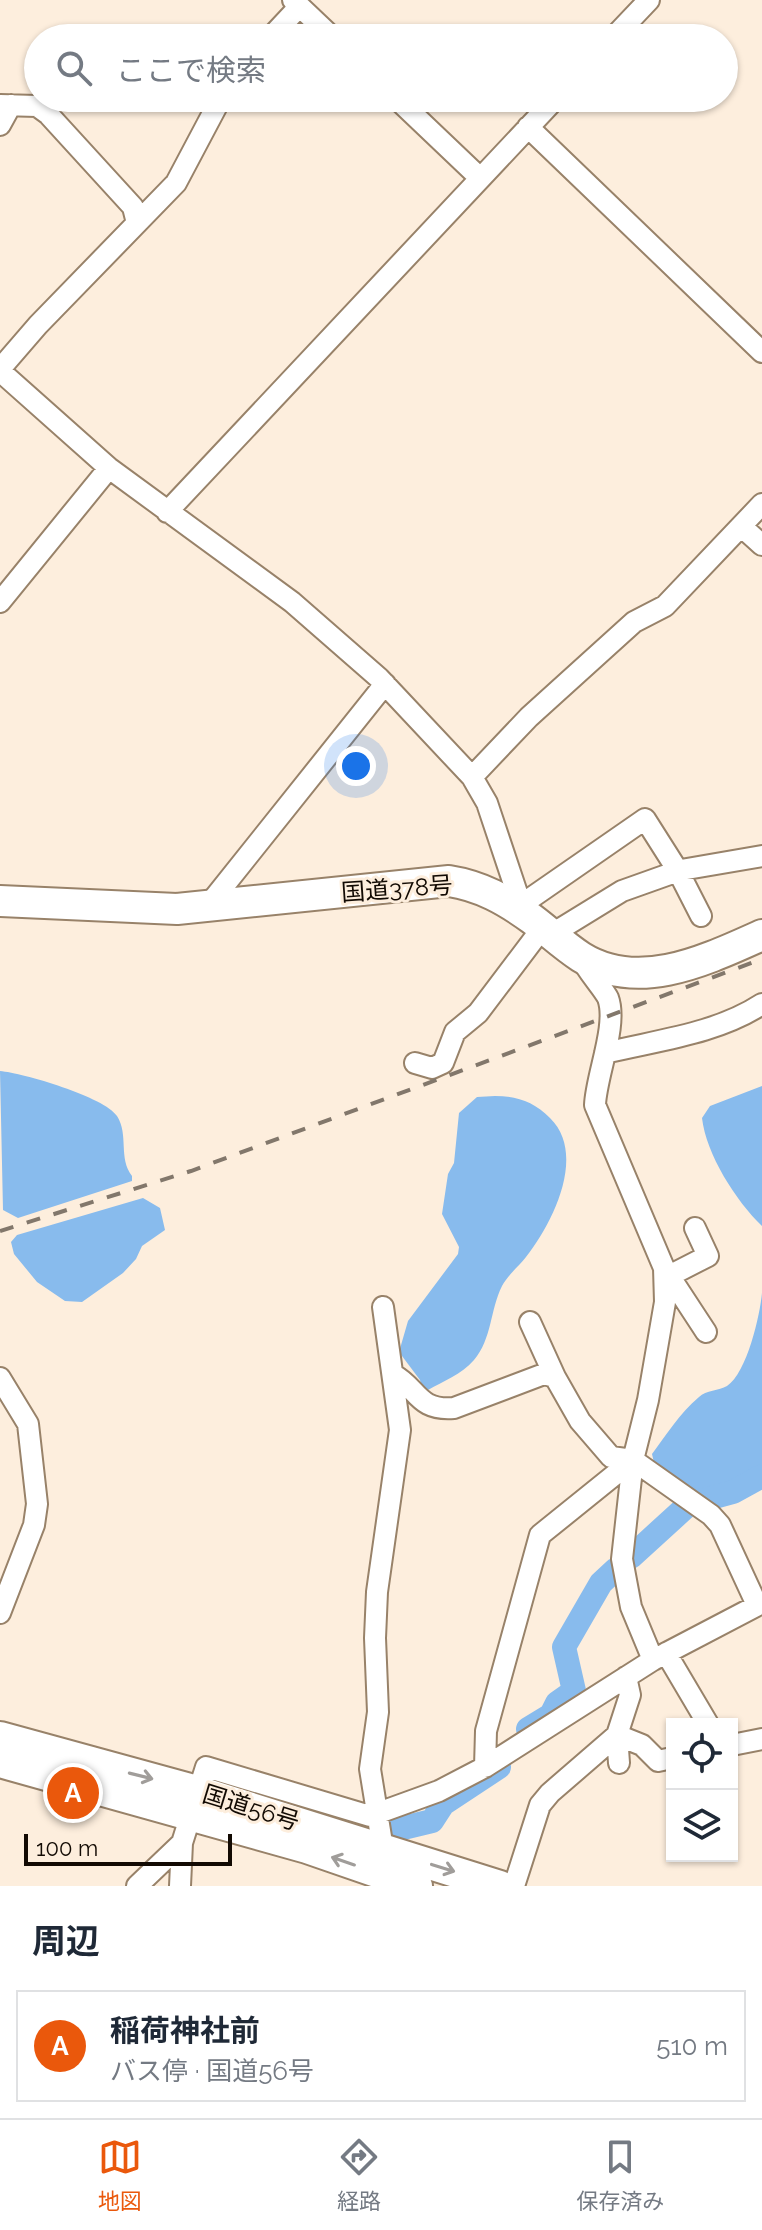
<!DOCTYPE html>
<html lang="ja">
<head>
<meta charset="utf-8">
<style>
  body { margin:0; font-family:Raleway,"Noto Sans JP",sans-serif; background:#f2f2f3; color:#1f2937 }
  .controls { position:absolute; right:24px; bottom:24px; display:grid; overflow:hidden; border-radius:0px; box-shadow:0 2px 6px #0004 }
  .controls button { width:72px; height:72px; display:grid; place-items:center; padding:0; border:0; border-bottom:2px solid #e0e1e3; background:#fff; color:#1f2937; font:40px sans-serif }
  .scale { position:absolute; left:24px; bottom:20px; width:208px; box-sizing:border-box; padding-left:8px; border:4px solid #120a03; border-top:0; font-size:22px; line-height:28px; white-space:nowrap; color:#120a03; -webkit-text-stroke:6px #fdeedd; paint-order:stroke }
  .you { position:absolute; left:356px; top:766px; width:28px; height:28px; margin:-20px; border:6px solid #fff; border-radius:50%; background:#1a73e8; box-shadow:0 0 0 12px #1a73e833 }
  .badge { display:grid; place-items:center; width:52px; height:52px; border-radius:50%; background:#ea580c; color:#fff; font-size:26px; font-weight:700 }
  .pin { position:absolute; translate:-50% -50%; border:4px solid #fff; box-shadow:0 2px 8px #0006 }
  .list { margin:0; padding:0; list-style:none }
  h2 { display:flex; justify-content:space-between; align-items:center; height:104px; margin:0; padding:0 32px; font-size:34px }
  h2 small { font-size:26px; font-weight:400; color:#747a83 }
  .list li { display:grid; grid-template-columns:52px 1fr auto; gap:24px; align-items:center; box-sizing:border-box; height:112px; margin:0 16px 16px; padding:0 16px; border:2px solid #e0e1e3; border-radius:0px }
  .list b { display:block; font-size:30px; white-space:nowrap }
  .list p { margin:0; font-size:26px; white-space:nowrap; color:#747a83 }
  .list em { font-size:26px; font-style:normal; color:#747a83 }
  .icon { flex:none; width:44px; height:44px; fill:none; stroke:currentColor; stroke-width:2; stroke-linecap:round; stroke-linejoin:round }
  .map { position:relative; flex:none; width:762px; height:1886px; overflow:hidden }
  .search { position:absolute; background:#fff; box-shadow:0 2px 6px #0004; left:24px; right:24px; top:24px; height:88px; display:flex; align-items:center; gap:20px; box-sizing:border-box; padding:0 28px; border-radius:44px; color:#747a83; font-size:30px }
  .sheet { height:232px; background:#fff }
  nav { display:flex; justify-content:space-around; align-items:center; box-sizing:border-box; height:112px; border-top:2px solid #e0e1e3; background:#fff; font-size:22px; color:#747a83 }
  nav a { display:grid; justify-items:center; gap:4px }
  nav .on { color:#ea580c }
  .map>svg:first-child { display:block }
</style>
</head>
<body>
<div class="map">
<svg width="762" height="1886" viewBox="0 0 762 1886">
  <rect width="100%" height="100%" fill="#fdeedd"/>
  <path fill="#88bbed" d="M0 1071C23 1073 105 1097 117 1116 129 1135 118 1158 132 1176V1181L18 1218 3 1210Z
    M762 1086V1226C736 1201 706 1154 702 1118L710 1106Z
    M495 1096C517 1096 534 1102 550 1118 587 1154 553 1223 526 1257 518 1267 508 1275 502 1286 490 1310 492 1339 474 1360 461 1375 443 1381 428 1390L422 1388 420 1380 399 1352 408 1321 458 1254 459 1247 442 1214 448 1174 454 1163 459 1113 477 1097Z
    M143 1198 160 1208 165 1230 142 1246 136 1259 123 1273 82 1302 65 1301 37 1282 14 1254 11 1242 17 1235Z
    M762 1293V1470L734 1486 698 1495 655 1467 652 1454C667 1434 679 1414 699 1397 706 1390 719 1391 727 1386 747 1373 760 1315 762 1293Z"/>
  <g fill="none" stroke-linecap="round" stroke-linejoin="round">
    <path stroke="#88bbed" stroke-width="24" d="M631 1557 689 1504 733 1492 762 1476
      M528 1729 551 1715 557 1703 574 1691 564 1647 601 1583 615 1570
      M395 1825 403 1828 432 1821 443 1804 499 1767"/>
    <g stroke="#988269" stroke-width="24">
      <path id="minor" d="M293 0 333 38
        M270 38 299 7
        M613 38 649 0
        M396 98 480 178
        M0 105 37 106 48 114 133 207 137 223
        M0 125 11 105
        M528 127 762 352
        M0 369 38 325 176 183 221 98
        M0 371 109 468 292 602 379 678 472 777 487 803 524 914
        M167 512 556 98
        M741 526 762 545
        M0 602 109 468
        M472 777 529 717 634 622 665 606 762 504
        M521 901 531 898 645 819 678 871 701 916
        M207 907 385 684
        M552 934 622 891 681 870 762 856
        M580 956C586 970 603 988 608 998 618 1025 596 1076 595 1105L664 1268 665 1302 648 1400 633 1460 622 1559 631 1607 653 1660
        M605 1053C658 1040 716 1034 762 1004
        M415 1063 432 1068 443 1063 455 1032 478 1013 543 927
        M670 1277 706 1332
        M665 1278 708 1256 695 1228
        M530 1322 555 1377
        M394 1375C418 1388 417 1411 454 1408L544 1374 555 1377 580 1421 611 1457 633 1460 711 1515 720 1525 757 1605
        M0 1378 28 1424 37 1504 34 1525 0 1613
        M666 1653 708 1724
        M732 1745 762 1739
        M619 1763 617 1735 630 1695 626 1677
        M485 1767 486 1731 540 1535 633 1460
        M383 1849 370 1769 378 1712 375 1638 377 1592 400 1430 383 1307
        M137 1886 182 1843
        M180 1886 182 1843 206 1767 370 1816 439 1791 485 1767 653 1660 762 1603
        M514 1886 540 1805 550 1793 617 1735 642 1745 658 1761 672 1758"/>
    </g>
    <g stroke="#988269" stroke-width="34">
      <path id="highway" d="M0 901 177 909 449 881C481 886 506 900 532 919 548 931 564 946 581 957 639 993 706 960 762 935
        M0 1737 197 1791 500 1886
        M0 1762 307 1848 417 1886"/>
    </g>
    <use href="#minor" stroke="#fff" stroke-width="20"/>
    <use href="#highway" stroke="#fff" stroke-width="30"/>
    <path stroke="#82776b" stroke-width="4" stroke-dasharray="14 14" stroke-linecap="butt" d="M0 1231 191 1171 762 959"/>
  </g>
  <defs><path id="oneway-shaft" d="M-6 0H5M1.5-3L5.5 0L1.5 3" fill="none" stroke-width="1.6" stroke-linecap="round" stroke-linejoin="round" transform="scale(2)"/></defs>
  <g stroke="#a09d9a">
    <use href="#oneway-shaft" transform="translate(141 1776) rotate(14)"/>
    <use href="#oneway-shaft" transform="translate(343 1861) rotate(-161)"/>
    <use href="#oneway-shaft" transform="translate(443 1868) rotate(17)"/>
  </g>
  <g text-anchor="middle" stroke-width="6" stroke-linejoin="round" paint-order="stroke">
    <g font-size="24" fill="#120a03" stroke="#fdeedd">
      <text transform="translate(397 889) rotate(-4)" y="8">国道378号</text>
      <text transform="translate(251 1808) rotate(17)" y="8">国道56号</text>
    </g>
  </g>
</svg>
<div class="controls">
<button><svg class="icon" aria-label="locate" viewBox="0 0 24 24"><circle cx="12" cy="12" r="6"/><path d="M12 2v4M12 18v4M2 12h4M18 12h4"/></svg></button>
<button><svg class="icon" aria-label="layers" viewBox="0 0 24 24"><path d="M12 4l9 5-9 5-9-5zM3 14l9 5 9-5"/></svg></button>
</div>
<div class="scale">100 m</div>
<div class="you"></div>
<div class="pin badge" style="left:73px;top:1793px">A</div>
<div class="search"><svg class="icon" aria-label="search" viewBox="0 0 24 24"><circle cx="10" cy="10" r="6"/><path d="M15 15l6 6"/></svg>ここで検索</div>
</div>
<section class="sheet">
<h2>周辺<small></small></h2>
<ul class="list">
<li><span class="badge">A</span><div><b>稲荷神社前</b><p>バス停 · 国道56号</p></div><em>510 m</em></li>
</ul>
</section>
<nav>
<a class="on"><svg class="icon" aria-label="map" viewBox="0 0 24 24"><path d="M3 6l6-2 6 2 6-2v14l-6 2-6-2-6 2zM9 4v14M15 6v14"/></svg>地図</a>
<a><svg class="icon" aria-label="directions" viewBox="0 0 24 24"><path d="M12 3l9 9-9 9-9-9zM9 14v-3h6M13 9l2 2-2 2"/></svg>経路</a>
<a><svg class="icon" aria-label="saved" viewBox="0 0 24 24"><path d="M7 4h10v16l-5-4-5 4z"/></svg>保存済み</a>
</nav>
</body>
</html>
